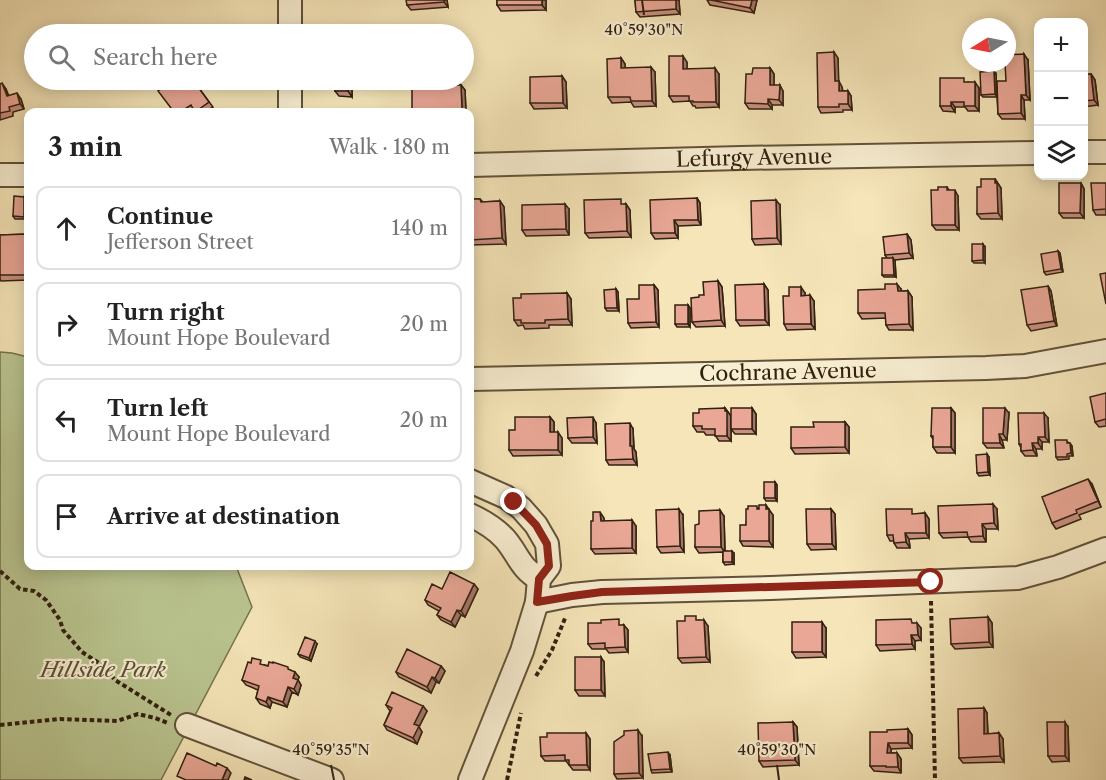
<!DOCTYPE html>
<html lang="en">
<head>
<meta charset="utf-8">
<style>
  body { margin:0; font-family:"Libre Caslon Text",serif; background:#f6f6f6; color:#222 }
  .controls { position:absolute; right:18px; top:18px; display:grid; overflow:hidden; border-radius:12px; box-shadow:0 3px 15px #0003 }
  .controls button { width:54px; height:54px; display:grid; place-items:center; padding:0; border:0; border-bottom:2px solid #e0e0e0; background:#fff; color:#222; font:30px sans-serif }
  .compass { position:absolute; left:962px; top:18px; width:54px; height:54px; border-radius:50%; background:#fff; box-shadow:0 3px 15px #0003; rotate:260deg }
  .stop { position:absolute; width:18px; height:18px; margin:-14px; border:4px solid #8f2418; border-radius:50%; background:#fff }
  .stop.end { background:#8f2418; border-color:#fff; box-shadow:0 2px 6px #0008 }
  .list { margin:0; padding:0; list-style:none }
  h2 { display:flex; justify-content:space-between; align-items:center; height:78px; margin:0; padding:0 24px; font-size:26px }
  h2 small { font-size:20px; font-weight:400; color:#767676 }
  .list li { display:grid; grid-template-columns:39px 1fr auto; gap:18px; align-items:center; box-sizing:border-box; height:84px; margin:0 12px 12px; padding:0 12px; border:2px solid #e0e0e0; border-radius:12px }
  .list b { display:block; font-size:22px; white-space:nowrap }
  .list p { margin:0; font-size:20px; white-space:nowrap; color:#767676 }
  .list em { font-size:20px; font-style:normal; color:#767676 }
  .icon { flex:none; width:33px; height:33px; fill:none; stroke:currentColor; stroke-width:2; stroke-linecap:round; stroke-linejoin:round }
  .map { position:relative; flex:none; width:1106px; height:780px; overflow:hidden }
  .search { position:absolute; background:#fff; box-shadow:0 3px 15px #0003; left:24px; top:24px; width:450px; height:66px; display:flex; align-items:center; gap:15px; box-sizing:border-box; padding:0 21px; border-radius:33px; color:#767676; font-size:22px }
  .panel { position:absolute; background:#fff; box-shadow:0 3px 15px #0003; left:24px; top:108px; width:450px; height:462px; border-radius:12px }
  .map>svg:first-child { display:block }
</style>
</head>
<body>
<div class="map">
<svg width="1106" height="780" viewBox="0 0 1106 780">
  <rect width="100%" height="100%" fill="#f5e5b8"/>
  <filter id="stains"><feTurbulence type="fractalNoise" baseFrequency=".00333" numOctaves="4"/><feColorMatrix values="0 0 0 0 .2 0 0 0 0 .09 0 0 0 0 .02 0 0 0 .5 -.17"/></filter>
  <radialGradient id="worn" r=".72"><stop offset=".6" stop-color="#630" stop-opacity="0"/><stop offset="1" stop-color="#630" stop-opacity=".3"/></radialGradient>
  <path fill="#bac590" stroke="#767350" stroke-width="1.5" d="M0 352 12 353 28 357V566H236L252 607 161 780H0Z"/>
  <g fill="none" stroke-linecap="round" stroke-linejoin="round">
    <g stroke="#625239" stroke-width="26">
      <g id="street">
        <path d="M290 0V34"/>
        <path d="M290 80V112"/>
        <path d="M1084 152H1106"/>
        <path id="s1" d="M470 165 741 158 1038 153"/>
        <path d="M0 175H28"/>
        <path id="s2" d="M470 379 986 368 1025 366 1106 351"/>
        <path d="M470 481 506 497 521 508 536 525 547 544 549 566 539 579 537 602 522 651 470 780"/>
        <path d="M470 515C483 521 495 528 505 539 518 554 520 568 539 579"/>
        <path d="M537 602 572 595 602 592 771 588 1018 578 1058 567 1106 549"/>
        <path d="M187 725 332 780"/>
      </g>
    </g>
    <path stroke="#31210f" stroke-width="4" stroke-dasharray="4.5 3" stroke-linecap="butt" d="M0 571 20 589 34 591 46 600 60 620 63 630 82 652 102 665 115 680 171 715
      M931 601 935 780
      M536 676 552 650 566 616
      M0 725 60 719 117 721 138 714 155 718 168 723
      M507 780 521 713"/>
    <use href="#street" stroke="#f8eed1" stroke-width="22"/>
  </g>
  <path fill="#c99081" stroke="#31210f" stroke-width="1.5" d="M447 0 448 7 411 10 407 5Z
    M497 0H546V10L501 11 497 5Z
    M635 0H679L680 14 640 17 636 12Z
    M707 0H757L754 13 710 5Z
    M621 58 625 64V68L655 72 656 106 634 107 631 102 612 103 608 97Z
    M838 58V81L842 87 843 91H848L851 96 852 110H843V112L821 113 818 107Z
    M1028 60 1030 100H1024L1025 119H1002L998 114 997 97H983L981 95 996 74 997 96 1006 81Z
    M687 62V69L719 74V107L696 108 695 106H693L690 101 673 102 669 96Z
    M770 68 774 74V85L783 91V105H772V109H749L745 103 752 74Z
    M1091 74 1095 80 1098 105 1083 107V75Z
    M562 76 566 82 567 108 534 109 530 103Z
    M193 80 213 107 205 112H196L194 111 192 112H174Z
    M336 80H366V88L352 87V97L339 96 335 91Z
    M968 82 979 88V111H968L965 107H955V112L943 111 940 106Z
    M0 84 6 89 9 96 21 99 24 109 13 112V116L0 120Z
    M445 85H461L465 90 466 112H412L432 89Z
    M995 179 1001 188 1002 219H981L977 214 981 187Z
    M1081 183 1084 189V218H1063L1059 213Z
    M1106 183V215H1096L1093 210Z
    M947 187 949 190 958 196 959 230H936L932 225 938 190Z
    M24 197 26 199 25 219H15L13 216Z
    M697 198 700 203 701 225 678 226V238L655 239 651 233Z
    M470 199H480L483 202 500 201 504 207 506 244 470 245Z
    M625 204H626L630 210 631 237 589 238 585 233Z
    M780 205 781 244 755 245 752 239Z
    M569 209V235L526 236 522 230Z
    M28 234V280L1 281 0 279V235Z
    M907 234 911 240 913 258 895 260 896 277H884L882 275 887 258 885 255Z
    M985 247V263H974L972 261Z
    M1058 251 1060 253 1063 272 1046 275 1044 272Z
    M718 281 722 287 725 326 696 327 692 322 699 297 704 295Z
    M764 284 768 290 769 325 740 326 736 320Z
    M654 285 658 290 659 327 631 328 628 323 639 299Z
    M1048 286 1051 291 1057 326 1031 331 1027 325Z
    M616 289 618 292 619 311H607L605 308Z
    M901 289V291H908L912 297 913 330H889L886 325V318L862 319 858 313Z
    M567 293 571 299 572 325H549V328L525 329 523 325 518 326 514 320 521 298Z
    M805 293V296L814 301 815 329 787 330 784 324 789 296Z
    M688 305 690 308V327H677L675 324Z
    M1106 393V426L1099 427 1095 422Z
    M725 408 731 416V441H719L715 435H706L704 432H697L693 426 699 413Z
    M752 408 756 414V434H735L731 429Z
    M951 408 955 413V453H937L933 447V439L931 436Z
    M1009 413 1007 440H1002L1004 448H987L983 443Z
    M550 417 554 422V432L562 438V455L513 456 509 450 515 430Z
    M1048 418 1049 442H1042V449H1036L1037 456H1025L1021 451V448L1019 444Z
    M845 422 849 427V453L795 454 791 448 814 427Z
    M596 423 597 443H572L568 438Z
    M633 429 634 449 636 452 637 465H609L606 460Z
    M1068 442 1072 446 1073 456H1069V459L1058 460 1056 457Z
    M987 454 989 457 990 475 979 476 977 473Z
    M775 482 777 485V501H766L764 498Z
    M1092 484 1101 507 1079 515 1081 519 1056 529 1052 523Z
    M759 508 768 509 773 515V547L743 546 740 541 746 525 748 509Z
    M831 509 835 514 836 549 811 550 807 544Z
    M997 509 998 529H986V542H971L968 537 943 538 939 533Z
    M925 513 929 519V538L909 539 910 548H897L894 543V541H890L887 535 915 514Z
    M683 515 684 552 661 553 657 547Z
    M724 516 725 551 734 553V564L725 565 723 562V552L699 553 695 547 699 524Z
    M604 518V521L636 526V553L595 554 591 549Z
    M474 584 478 589 465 617 461 615 455 627 441 620 437 615 439 611 428 605 425 600 442 589Z
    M988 617 992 623 993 647 955 649 951 644Z
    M699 620 708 626 710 662 682 663 678 658Z
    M914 623 921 628V640L915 641V649L880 651 876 645Z
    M623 625 628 630V652L609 653 606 649H592L588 644Z
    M826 628V657L796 658 792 652Z
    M317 644 311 661 300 657 298 654Z
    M604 662 605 696H579L575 690Z
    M264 665 290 670 299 677 298 680 301 685 298 695 292 692 287 707 272 702 270 708 260 704 256 698 258 690 246 685 242 680Z
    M441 666 445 671 439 683 436 682 431 693 399 677 396 672Z
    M386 705 423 706 427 711 419 727 422 732 417 744 387 730 384 725 390 711Z
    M984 708 987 713 988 734 999 733 1003 739 1004 762 963 763 959 758Z
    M793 722 797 727 799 765 763 767 759 761Z
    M1068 727 1069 761 1052 762 1048 756Z
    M908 729 912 735V748L891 749V753H897L901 759V773L874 771 870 766 887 732Z
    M586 733 590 739V770H573L566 761H545L541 756Z
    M642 736 643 778 617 779 614 774Z
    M670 755 672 772 652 773 651 770Z"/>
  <path fill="#a47569" stroke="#31210f" stroke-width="1.5" d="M444 0H447L448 7 444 2Z
    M542 0H546V10L542 5Z
    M676 0H679L680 14 676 9Z
    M752 0H757L754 13 750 8Z
    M834 52 838 58 839 87 835 81Z
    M1024 54 1028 60 1030 100 1026 95Z
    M683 56 687 62V74L683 69Z
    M621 58 625 64V73L621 68Z
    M651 67 655 72 656 106 652 101Z
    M715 68 719 74V107L716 102Z
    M770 68 774 74V91L770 85Z
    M994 71 996 74 997 97 995 94Z
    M1091 74 1095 80 1098 105 1094 100Z
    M562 76 566 82 567 108 563 103Z
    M362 80H366V88L362 82Z
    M839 81 842 87 843 96 839 91Z
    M349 82 352 87V97L348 91Z
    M975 82 979 88V111L975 106Z
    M2 83 6 89 10 102 7 96Z
    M461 85 465 90 466 112H464L462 109Z
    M780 85 783 91V105L779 100Z
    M848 91 851 96 852 110 848 104Z
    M17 93 21 99 24 109 20 104Z
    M1021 95 1024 100 1025 119 1021 113Z
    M768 99 772 105V109L768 104Z
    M951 102 955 107V112L951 106Z
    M995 179 1001 188 1002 219 998 213Z
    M1081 183 1084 189V218L1080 213Z
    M955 190 958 196 959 230 955 225Z
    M24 197 26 199 25 219 24 217Z
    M697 198 700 203 701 225 698 220Z
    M776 200 780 205 781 244 777 238Z
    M500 201 504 207 506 244 502 238Z
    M565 204 569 209V235L566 229Z
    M626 204 630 210 631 237 627 231Z
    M674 220 678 226V238L675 233Z
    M907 234 911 240 913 258 909 253Z
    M983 244 985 247V263L983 260Z
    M1058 251 1060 253 1063 272 1061 269Z
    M893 258 895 261 896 277 894 275Z
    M26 266 28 269V278L26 275Z
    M718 281 722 287 725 326 721 320Z
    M764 284 768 290 769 325 765 320Z
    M897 284 901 289V297L898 291Z
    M654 285 658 290 659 327 656 322Z
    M1048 286 1051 291 1057 326 1054 321Z
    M801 287 805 293V301L801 296Z
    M616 289 618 292 619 311 617 308Z
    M908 291 912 297 913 330 909 324Z
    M567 293 571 299 572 325 568 319Z
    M810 295 814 301 815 329 811 324Z
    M688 305 690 308V327L688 324Z
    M725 408 731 416V441L727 436Z
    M752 408 756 414V434L752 429Z
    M951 408 955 413V453L951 447Z
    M1005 408 1009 413 1007 440 1003 434Z
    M1044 413 1048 418 1049 442 1045 437Z
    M550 417 554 422V438L550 432Z
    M593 417 596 423 597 443 593 437Z
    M845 422 849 427V453L845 447Z
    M630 423 633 429 634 449 636 452 637 465 633 459 630 446Z
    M558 432 562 438V455L558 450Z
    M999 434 1002 440 1004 448 1000 443Z
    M1038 437 1042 442V449L1038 443Z
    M1032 443 1036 449 1037 456 1033 450Z
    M1070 443 1072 446 1073 456 1071 453Z
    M987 454 989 457 990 475 988 472Z
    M1088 479 1092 484 1101 507 1098 501Z
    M775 482 777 485V501L775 498Z
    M993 504 997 509 998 529 994 523Z
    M766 505 773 515V547L769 541Z
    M679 509 683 515 684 552 680 546Z
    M831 509 835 514 836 549 832 544Z
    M720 510 724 516 725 552 721 547Z
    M600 512 604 518V526L601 521Z
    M925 513 929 519V538L926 533Z
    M632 520 636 526V553L632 548Z
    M982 524 986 529V542L983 536Z
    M905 533 909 539 910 548 906 542Z
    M732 551 734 553V564L732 562Z
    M474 584 478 589 465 617 461 611Z
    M457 610 461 615 455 627 451 622Z
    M988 617 992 623 993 647 989 642Z
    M704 620 708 626 710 662 706 657Z
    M822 622 826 628V657L822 652Z
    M917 623 921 628V640L918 635Z
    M624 625 628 630V652L625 647Z
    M911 635 915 641V649L912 644Z
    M315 641 317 644 311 661 309 658Z
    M601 657 604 662 605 696 601 690Z
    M441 666 445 671 439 683 435 678Z
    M295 672 299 677 298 680 301 685 298 695 294 689 293 678Z
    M432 677 436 682 431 693 427 687Z
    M288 687 292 692 287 707 283 702Z
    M268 697 272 702 270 708 266 702Z
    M423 706 427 711 419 727 422 732 417 744 413 738 414 724Z
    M984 708 987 713 988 739 984 734Z
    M793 722 797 727 799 765 795 760Z
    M1065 722 1068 727 1069 761 1065 756Z
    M908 729 912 735V748L908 743Z
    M638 730 642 736 643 778 639 773Z
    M586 733 590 739V770L587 765Z
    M999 733 1003 739 1004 762 1000 756Z
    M888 743 891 749V759L887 753Z
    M668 752 670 755 672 772 670 769Z
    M897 753 901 759V773L898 767Z
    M227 768 231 773 228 780H222Z"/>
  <path fill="#eaa796" stroke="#31210f" stroke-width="1.5" d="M406 0H444V2L407 5Z
    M497 0H542V5H497Z
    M635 0H676V9L636 12Z
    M711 0H752L750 8Z
    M834 52 835 81H839V91H848V104H839V107H818L817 53Z
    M1024 54 1026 95H1021V113L998 114 997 81H1006L1005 63H1007V55Z
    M669 56H683V69L715 68 716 102H693V101H689V96H669Z
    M621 58V68L651 67 652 101H631L630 97H608L607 59Z
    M753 68H770V85H780L779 100 768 99V104L745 103 746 74H752Z
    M994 71 995 94 981 95 980 72Z
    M1091 74 1094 100 1083 101V75Z
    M562 76 563 103H530V77Z
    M940 78H964V82H975V106H964V102H951V106H940Z
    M173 80H193L209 102 195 112 191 105 180 112H174L158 91Z
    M336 80H362V82H349L348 91H335Z
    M2 83 7 96 17 93 20 104 9 107 10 111 0 113V84Z
    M431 83H443V85H461L462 109 442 110V112H412V89H432Z
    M981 179H995V183H997L998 213 977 214V187H981Z
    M1059 183H1081L1080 213H1059Z
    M1091 183H1106V209L1093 210Z
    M938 187H947V190H955V225H932L931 190H938Z
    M14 196 24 197V217L13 216Z
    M697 198 698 220H674L675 233H651L650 200Z
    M470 199H480L481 202 500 201 502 238 470 240Z
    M621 199V204H626L627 231 585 233 584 200Z
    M776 200 777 238 752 239 751 201Z
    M565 204 566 229 522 230V205Z
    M28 234V266H26V275H0V235Z
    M907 234 909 253 885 255 883 237Z
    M972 244H983V260L972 261Z
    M1058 251 1061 269 1044 272 1041 254Z
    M882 258H893L894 275H882Z
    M1106 273V304L1100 274Z
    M718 281 721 320 692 322 691 298 699 297V295H704L703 282Z
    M764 284 765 320H736L735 285Z
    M885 284H897L898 291H908L909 324 886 325 885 313H858V290L885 289Z
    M639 285H654L656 322 628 323 627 299H639Z
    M1048 286 1054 321 1027 325 1021 290Z
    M789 287H801V296L810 295 811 324H784L783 296H789Z
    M616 289 617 308H605L604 290Z
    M567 293 568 319 545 320V323H521V320H514L513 298H521V294Z
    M675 305H688V324H675Z
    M1106 393V419L1095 422 1090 397Z
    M725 408V411H727V436H715V429H702V426H693V413H699V409Z
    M731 408H752V429H731Z
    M932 408H951V447H933V436H931Z
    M983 408H1005L1003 434H999L1000 443H983Z
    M1018 413H1044L1045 437H1038V443H1032L1033 450 1021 451V444H1019Z
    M515 417H550V432H558V450H509V430H515Z
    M593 417V437L568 438 567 418Z
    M813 422H845V447L791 448V427H814Z
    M630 423V446H632L633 459 606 460 605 424Z
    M1055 440H1067V443H1070L1071 453 1067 454V457H1056Z
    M987 454 988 472 977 473 976 455Z
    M1088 479 1098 501 1076 510 1077 513 1052 523 1042 497Z
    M764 482H775V498H764Z
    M993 504 994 523 982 524 983 536 968 537 967 532 939 533 938 506Z
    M759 505H766V509H769V541H740V525H746V509H748V506H757V509H759Z
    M679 509 680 546 657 547 656 510Z
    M806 509H831L832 544H807Z
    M886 509H912V514L925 513 926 533H905L906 542 894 543 893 535H887Z
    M720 510 721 547H695V525L699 524V511Z
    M593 512H600L601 521 632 520V548L591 549V521H593Z
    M723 551H732V562H723Z
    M450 572 474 584 461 611 457 610 451 622 437 615 441 608 425 600 432 584 442 589Z
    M685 616H696V620H704L706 657 678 658 677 621H685Z
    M988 617 989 642 951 644 950 619Z
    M619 619V625H624L625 647 605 648V643L588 644V623H601V620Z
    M911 619 912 623H917L918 635H911L912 644 876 645V620Z
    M792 622H822V652H792Z
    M305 637 315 641 309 658 298 654Z
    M407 649 441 666 435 678 432 677 427 687 396 672Z
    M575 657H601V690H575Z
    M252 658 261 660 260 664 268 666 269 662 273 663V662L288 667V669L295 672 293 678 298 680 294 689 288 687 283 702 268 697 266 702 256 698 259 686 242 680 248 662 251 663Z
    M392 692 423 706 414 724 419 726 413 738 384 725 392 708 386 705Z
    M984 708V734L999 733 1000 756 959 758 958 709Z
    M793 722 795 760 759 761 758 723Z
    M1047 722H1065V756H1048Z
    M908 729V743H888L887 753H897L898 767H886V766H870V732H887V730Z
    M638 730 639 773 614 774V742L624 735V731Z
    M547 733H586L587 765H569V760H565V755L541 756 540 737H547Z
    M668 752 670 769 651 770 648 754Z
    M187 753 216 766 217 763 227 768 222 780H186L177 776Z
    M245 777 252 780H244Z"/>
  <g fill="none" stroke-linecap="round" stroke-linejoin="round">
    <path stroke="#8f2418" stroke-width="8" d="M514 502 536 525 547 544 549 566 539 579 537 602 572 596 602 592 931 582"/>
  </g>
  <path fill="none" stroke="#31210f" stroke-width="2" d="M642 0 644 15M331 765 334 780M777 765 779 780"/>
  <g text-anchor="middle" stroke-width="4.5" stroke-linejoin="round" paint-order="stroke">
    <g font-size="21" fill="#31210f" stroke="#f8eed1">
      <text dy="7" stroke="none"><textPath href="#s1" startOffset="284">Lefurgy Avenue</textPath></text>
      <text dy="7" stroke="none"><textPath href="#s2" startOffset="318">Cochrane Avenue</textPath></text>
    </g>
    <g font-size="21" font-style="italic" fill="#5a5236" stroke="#f8eed1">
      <text x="103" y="677">Hillside Park</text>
    </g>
  </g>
  <g font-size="15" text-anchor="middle" fill="#31210f" stroke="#f8eed1" stroke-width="4.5" stroke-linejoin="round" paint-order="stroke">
    <text x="644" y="35">40°59'30"N</text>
    <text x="331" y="755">40°59'35"N</text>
    <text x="777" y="755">40°59'30"N</text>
  </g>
  <rect width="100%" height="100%" filter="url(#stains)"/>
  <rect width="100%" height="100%" fill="url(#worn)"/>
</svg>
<div class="controls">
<button>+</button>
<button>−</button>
<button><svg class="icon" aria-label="layers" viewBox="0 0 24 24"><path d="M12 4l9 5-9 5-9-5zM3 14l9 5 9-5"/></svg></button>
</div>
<svg class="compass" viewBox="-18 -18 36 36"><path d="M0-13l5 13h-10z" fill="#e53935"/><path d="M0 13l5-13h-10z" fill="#767676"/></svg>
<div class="stop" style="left:931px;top:582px"></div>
<div class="stop end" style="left:514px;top:502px"></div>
<div class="search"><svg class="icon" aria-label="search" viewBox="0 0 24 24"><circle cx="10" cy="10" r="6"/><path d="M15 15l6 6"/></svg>Search here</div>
<section class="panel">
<h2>3 min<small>Walk · 180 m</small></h2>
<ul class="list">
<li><svg class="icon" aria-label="ahead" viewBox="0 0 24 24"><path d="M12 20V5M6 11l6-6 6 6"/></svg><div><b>Continue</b><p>Jefferson Street</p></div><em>140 m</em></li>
<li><svg class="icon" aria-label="right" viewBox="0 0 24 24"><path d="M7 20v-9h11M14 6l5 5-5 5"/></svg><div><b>Turn right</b><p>Mount Hope Boulevard</p></div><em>20 m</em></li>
<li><svg class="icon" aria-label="left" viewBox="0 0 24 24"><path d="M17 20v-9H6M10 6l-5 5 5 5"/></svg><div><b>Turn left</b><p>Mount Hope Boulevard</p></div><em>20 m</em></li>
<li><svg class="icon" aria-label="arrive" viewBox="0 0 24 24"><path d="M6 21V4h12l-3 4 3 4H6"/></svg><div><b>Arrive at destination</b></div></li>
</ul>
</section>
</div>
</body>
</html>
